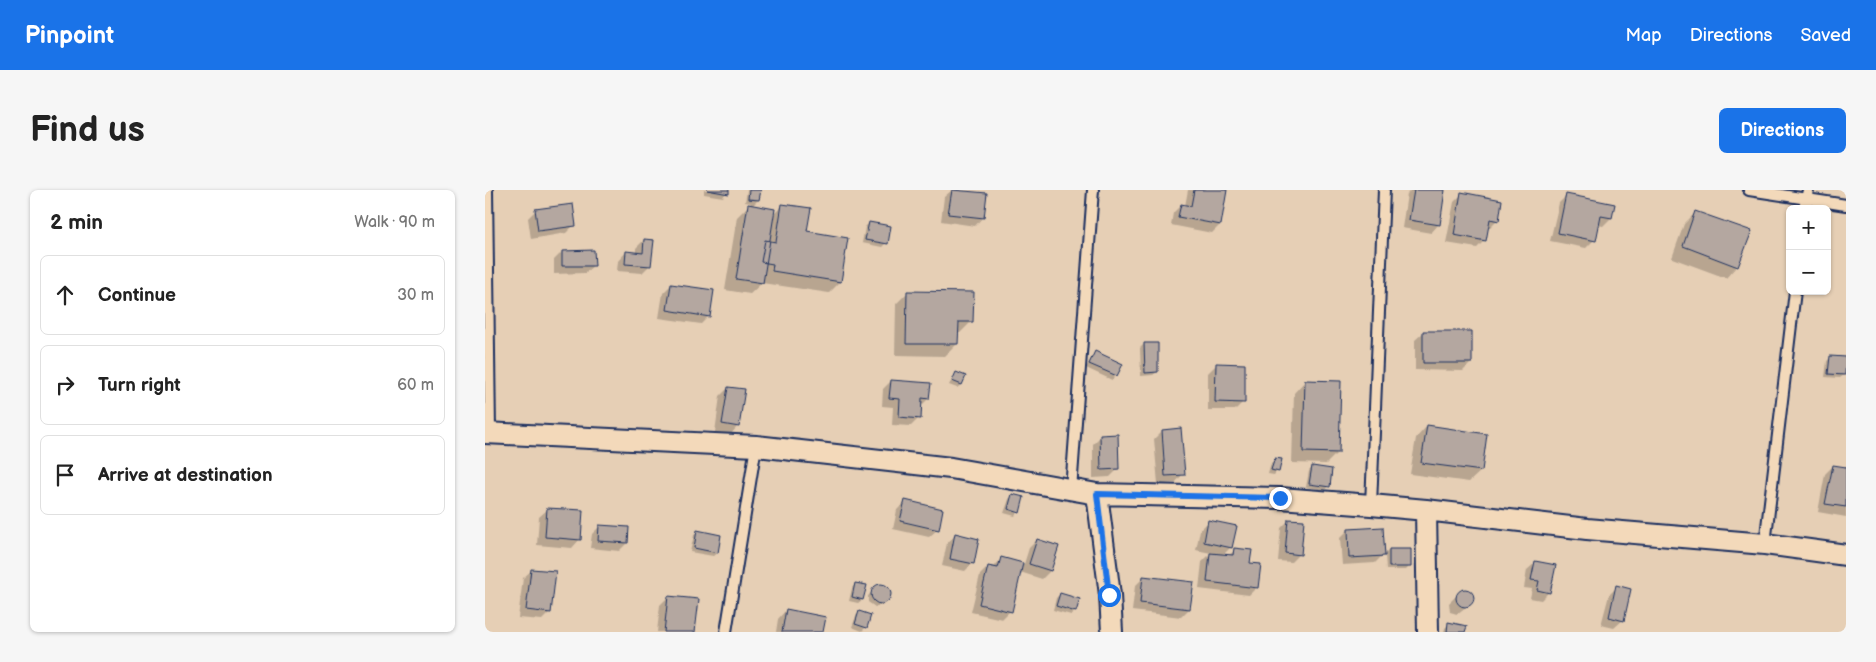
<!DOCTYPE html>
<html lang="en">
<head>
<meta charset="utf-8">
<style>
  body { margin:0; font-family:"Balsamiq Sans",sans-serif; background:#f6f6f6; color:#222 }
  .controls { position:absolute; right:15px; top:15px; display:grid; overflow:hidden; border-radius:8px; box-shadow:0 1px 4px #0004 }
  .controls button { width:45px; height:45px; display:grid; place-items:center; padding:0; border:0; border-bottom:1px solid #e0e0e0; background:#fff; color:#222; font:25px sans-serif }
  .stop { position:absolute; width:15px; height:15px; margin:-11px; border:4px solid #1a73e8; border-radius:50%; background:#fff }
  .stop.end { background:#1a73e8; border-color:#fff; box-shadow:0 1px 5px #0008 }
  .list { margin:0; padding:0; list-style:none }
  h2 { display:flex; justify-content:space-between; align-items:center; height:65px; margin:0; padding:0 20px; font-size:21px }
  h2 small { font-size:16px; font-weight:400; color:#767676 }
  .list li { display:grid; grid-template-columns:32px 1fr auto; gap:15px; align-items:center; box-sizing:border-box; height:80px; margin:0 10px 10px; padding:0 10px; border:1px solid #e0e0e0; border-radius:8px }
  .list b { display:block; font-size:19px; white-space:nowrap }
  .list em { font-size:16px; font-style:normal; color:#767676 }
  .icon { flex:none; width:28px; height:28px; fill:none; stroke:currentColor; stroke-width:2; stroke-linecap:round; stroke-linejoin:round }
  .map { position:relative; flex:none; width:1361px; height:442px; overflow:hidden; border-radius:8px }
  header { display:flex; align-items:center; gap:30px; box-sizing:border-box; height:70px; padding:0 25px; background:#1a73e8; color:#fff }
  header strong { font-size:24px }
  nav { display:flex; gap:28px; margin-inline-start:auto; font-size:18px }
  .intro { display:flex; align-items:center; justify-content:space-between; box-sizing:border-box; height:120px; padding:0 30px }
  h1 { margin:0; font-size:35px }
  .button { padding:12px 22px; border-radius:8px; background:#1a73e8; color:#fff; font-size:18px; font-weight:700 }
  main { display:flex; gap:30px; padding:0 30px }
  aside { flex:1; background:#fff; border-radius:8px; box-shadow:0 1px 4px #0004 }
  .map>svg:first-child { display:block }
</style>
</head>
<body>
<header>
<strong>Pinpoint</strong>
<nav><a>Map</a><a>Directions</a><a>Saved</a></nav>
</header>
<div class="intro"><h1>Find us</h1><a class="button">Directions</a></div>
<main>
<aside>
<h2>2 min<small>Walk · 90 m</small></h2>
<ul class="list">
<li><svg class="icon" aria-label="ahead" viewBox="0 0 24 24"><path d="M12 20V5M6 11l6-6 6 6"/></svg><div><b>Continue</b></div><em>30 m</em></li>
<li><svg class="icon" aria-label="right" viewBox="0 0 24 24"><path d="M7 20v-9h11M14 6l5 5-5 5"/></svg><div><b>Turn right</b></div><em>60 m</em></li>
<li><svg class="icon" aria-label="arrive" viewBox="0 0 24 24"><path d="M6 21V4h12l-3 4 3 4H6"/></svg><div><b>Arrive at destination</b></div></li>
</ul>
</aside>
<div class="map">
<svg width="1361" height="442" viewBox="0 0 1361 442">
  <rect width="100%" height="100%" fill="#e6cfb5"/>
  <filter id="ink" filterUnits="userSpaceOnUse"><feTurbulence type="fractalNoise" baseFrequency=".02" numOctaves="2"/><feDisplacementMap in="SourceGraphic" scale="10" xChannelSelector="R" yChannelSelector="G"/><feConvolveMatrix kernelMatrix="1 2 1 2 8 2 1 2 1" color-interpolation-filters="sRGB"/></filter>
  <g filter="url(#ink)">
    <path fill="#0003" d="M219 0H243L238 7 219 4Z
      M262 0H275L273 10 267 16 288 25 298 15 321 42 355 92 344 103 277 93 265 104 240 100 252 27 266 13 260 12Z
      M467 0 501 4 498 27 490 36 456 31 459 7Z
      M703 0H741L735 35 727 43 686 35 688 23 696 15 700 16Z
      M926 0H959L954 34 946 43 917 38 922 4Z
      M977 4 1012 30 1004 38H1003L1000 50 992 58 961 53 969 12Z
      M1082 5 1129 15 1126 28 1118 36 1113 35 1109 50 1101 58 1065 51 1074 13Z
      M51 20 89 35 81 43 46 49 43 28Z
      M1211 22 1252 76 1241 88 1187 68 1199 34Z
      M384 33 401 53 397 57 377 53 380 37Z
      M159 50 165 75 157 83 132 81 133 71 141 62 151 63V58Z
      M77 62 109 75 100 83 69 84V70Z
      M186 95 224 126 216 134 174 128 178 103Z
      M423 102 487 131 475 143H472V154L460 166 410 165 411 114Z
      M939 142 986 173 978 181 930 180V150Z
      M659 154 672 182 668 185 656 186 655 158Z
      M611 162 631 186 627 190 601 178 607 166Z
      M1346 167 1359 185 1355 188 1340 187 1342 171Z
      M731 175 758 212 750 220H723V183Z
      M471 183 476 195 472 198 464 195Z
      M406 191 443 209 435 217 434 228 426 236 407 235 408 217 397 216 398 199Z
      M820 191 853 262 841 274 807 273 809 203Z
      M243 198 253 236 245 245 230 242 235 206Z
      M942 236 996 281 984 292 925 284 931 248Z
      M677 241 698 284 690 293 673 294 669 249Z
      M616 246 633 279 625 287 608 288V254Z
      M790 269 792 281 789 285 783 284 786 273Z
      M1348 276 1361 278V327L1333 322 1340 284Z
      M828 277 843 296 840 300 821 297 824 281Z
      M528 305 533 322 530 326 519 323 524 309Z
      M420 312 453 339 444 347 408 339 412 320Z
      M63 319 95 349 87 358 52 355 54 327Z
      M804 330 814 364 806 372 793 371 796 338Z
      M724 331 746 357 738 365 743 366 750 360 764 374 772 397 764 405 714 399 717 372 726 363 711 360 715 340Z
      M115 336 142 353 134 361 105 358 107 344Z
      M863 340 898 365 890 373 857 375 855 348Z
      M212 342 232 363 228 366 205 362 209 345Z
      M471 345 488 373 480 381 457 376 462 353Z
      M552 350 565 381 557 389 535 382 525 421 517 429 486 422 495 385 503 377 508 378 516 369 539 374 544 358Z
      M904 360 925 376 921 380H901L900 364Z
      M1051 372 1064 402 1056 410 1045 408 1047 399 1039 398 1042 380Z
      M47 380 65 422 57 430 33 428 38 388Z
      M659 387 704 419 696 427 647 421 650 396Z
      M370 394 377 410 373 413 364 411 367 398Z
      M397 395 402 398 405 405 398 415 390 417 383 412V406L392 397Z
      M1132 397 1138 430 1129 438 1116 435 1124 405Z
      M981 400 987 404V412L972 424 965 422 964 413 976 401Z
      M575 404 590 422 586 425 568 420 571 408Z
      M183 407 209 442H172L175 415Z
      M301 420 336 442H291L293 429Z
      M374 422 381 437 377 441 367 437 371 426Z
      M964 434 979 442H959L960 438Z"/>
    <path fill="#b4a7a0" stroke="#1b2f5e" d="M222 0H244V4Z
      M264 0H276L274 10 263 9Z
      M467 0 502 3 499 28 463 24Z
      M709 0H742L736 35 693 27 696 14 706 16Z
      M929 0H960L955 35 924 30Z
      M976 2 1017 10 1014 31 1005 29 1001 51 969 45Z
      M1081 4 1130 14 1127 28 1116 26 1111 51 1073 43Z
      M88 14 91 36 53 41 50 19Z
      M263 14 290 19 278 93 251 89Z
      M297 14 326 18 322 41 363 48 356 92 287 81 288 74 276 72 280 50 291 52Z
      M1210 21 1267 41 1253 77 1198 56Z
      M384 32 406 36 403 54 380 50Z
      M159 49 169 50 166 76 140 74 141 61 158 63Z
      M109 60 110 76H77V61Z
      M186 94 229 100 225 127 182 120Z
      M422 101 489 102 488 132H474L473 154H421Z
      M938 141H987V173H938Z
      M659 153H673V182L660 183Z
      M610 161 638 174 632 186 604 174Z
      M1345 166 1361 167 1360 185 1343 184Z
      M731 173 760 174V213L730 212Z
      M471 182 481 186 477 195 467 191Z
      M406 190 446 193 444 209 437 208 436 229 414 227 415 209 404 208Z
      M820 190 856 191 854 263 818 262Z
      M243 197 260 199 254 237 237 234Z
      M942 235 1002 244 997 281 936 273Z
      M696 238 700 285 680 286 677 240Z
      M633 244 634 279 616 280 615 245Z
      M790 268 797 269 794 282 786 280Z
      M1348 275 1361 277V317L1340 314Z
      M827 276 847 279 845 297 824 294Z
      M527 304 539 307 535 323 523 319Z
      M420 310 458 319 454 340 415 331Z
      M62 318 98 320 96 350 60 347Z
      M803 329 819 330 816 365 800 363Z
      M723 330 752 336 747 358 719 352Z
      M114 335 144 337 143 353 113 351Z
      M898 337 900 366 864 368 863 339Z
      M212 340 236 345 233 363 209 358Z
      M470 343 494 349 489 374 465 369Z
      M552 349 574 356 566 381 544 374Z
      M749 358 767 360 765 373 776 374 773 398 722 392 725 363 748 365Z
      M904 359H926V377H904Z
      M516 367 538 373 527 422 494 414 503 376 513 378Z
      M1050 371 1071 375 1065 403 1052 400 1054 391 1046 390Z
      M46 379 71 381 66 423 41 420Z
      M658 386 709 392 705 419 655 413Z
      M370 393 382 395 378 410 367 407Z
      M386 404a10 10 0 1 1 20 0a10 10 0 1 1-20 0Z
      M1131 395 1146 399 1139 431 1124 427Z
      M971 408a9 9 0 1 1 18 0a9 9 0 1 1-18 0Z
      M575 403 595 409 591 422 571 416Z
      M183 406 214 409 210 442H179Z
      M301 419 341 427 338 442H297Z
      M374 421 386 425 382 438 370 434Z
      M963 432 982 436 980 442H962Z"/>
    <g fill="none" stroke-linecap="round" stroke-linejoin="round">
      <g stroke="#1b2f5e" stroke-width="14">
        <path id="lane" d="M2 0 5 242
          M1264 0 1361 15
          M1319 19 1323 0
          M586 300 608 0
          M886 315 899 0
          M1280 354 1310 101
          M241 442 271 256"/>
      </g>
      <g stroke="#1b2f5e" stroke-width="24">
        <path id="street" d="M0 243 271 256 466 278 612 304 795 308 886 315 941 320 1102 339 1280 354 1361 365
          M612 304 625 405 627 442
          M941 320 943 442"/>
      </g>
      <use href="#lane" stroke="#f3d9ba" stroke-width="10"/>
      <use href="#street" stroke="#f3d9ba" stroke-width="20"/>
    </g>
  </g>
  <g fill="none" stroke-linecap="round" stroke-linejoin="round" filter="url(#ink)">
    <path stroke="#1a73e8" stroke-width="6" d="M624 405 612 304 795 308"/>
  </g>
</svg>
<div class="controls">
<button>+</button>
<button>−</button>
</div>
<div class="stop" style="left:624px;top:405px"></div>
<div class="stop end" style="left:795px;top:308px"></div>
</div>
</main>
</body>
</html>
